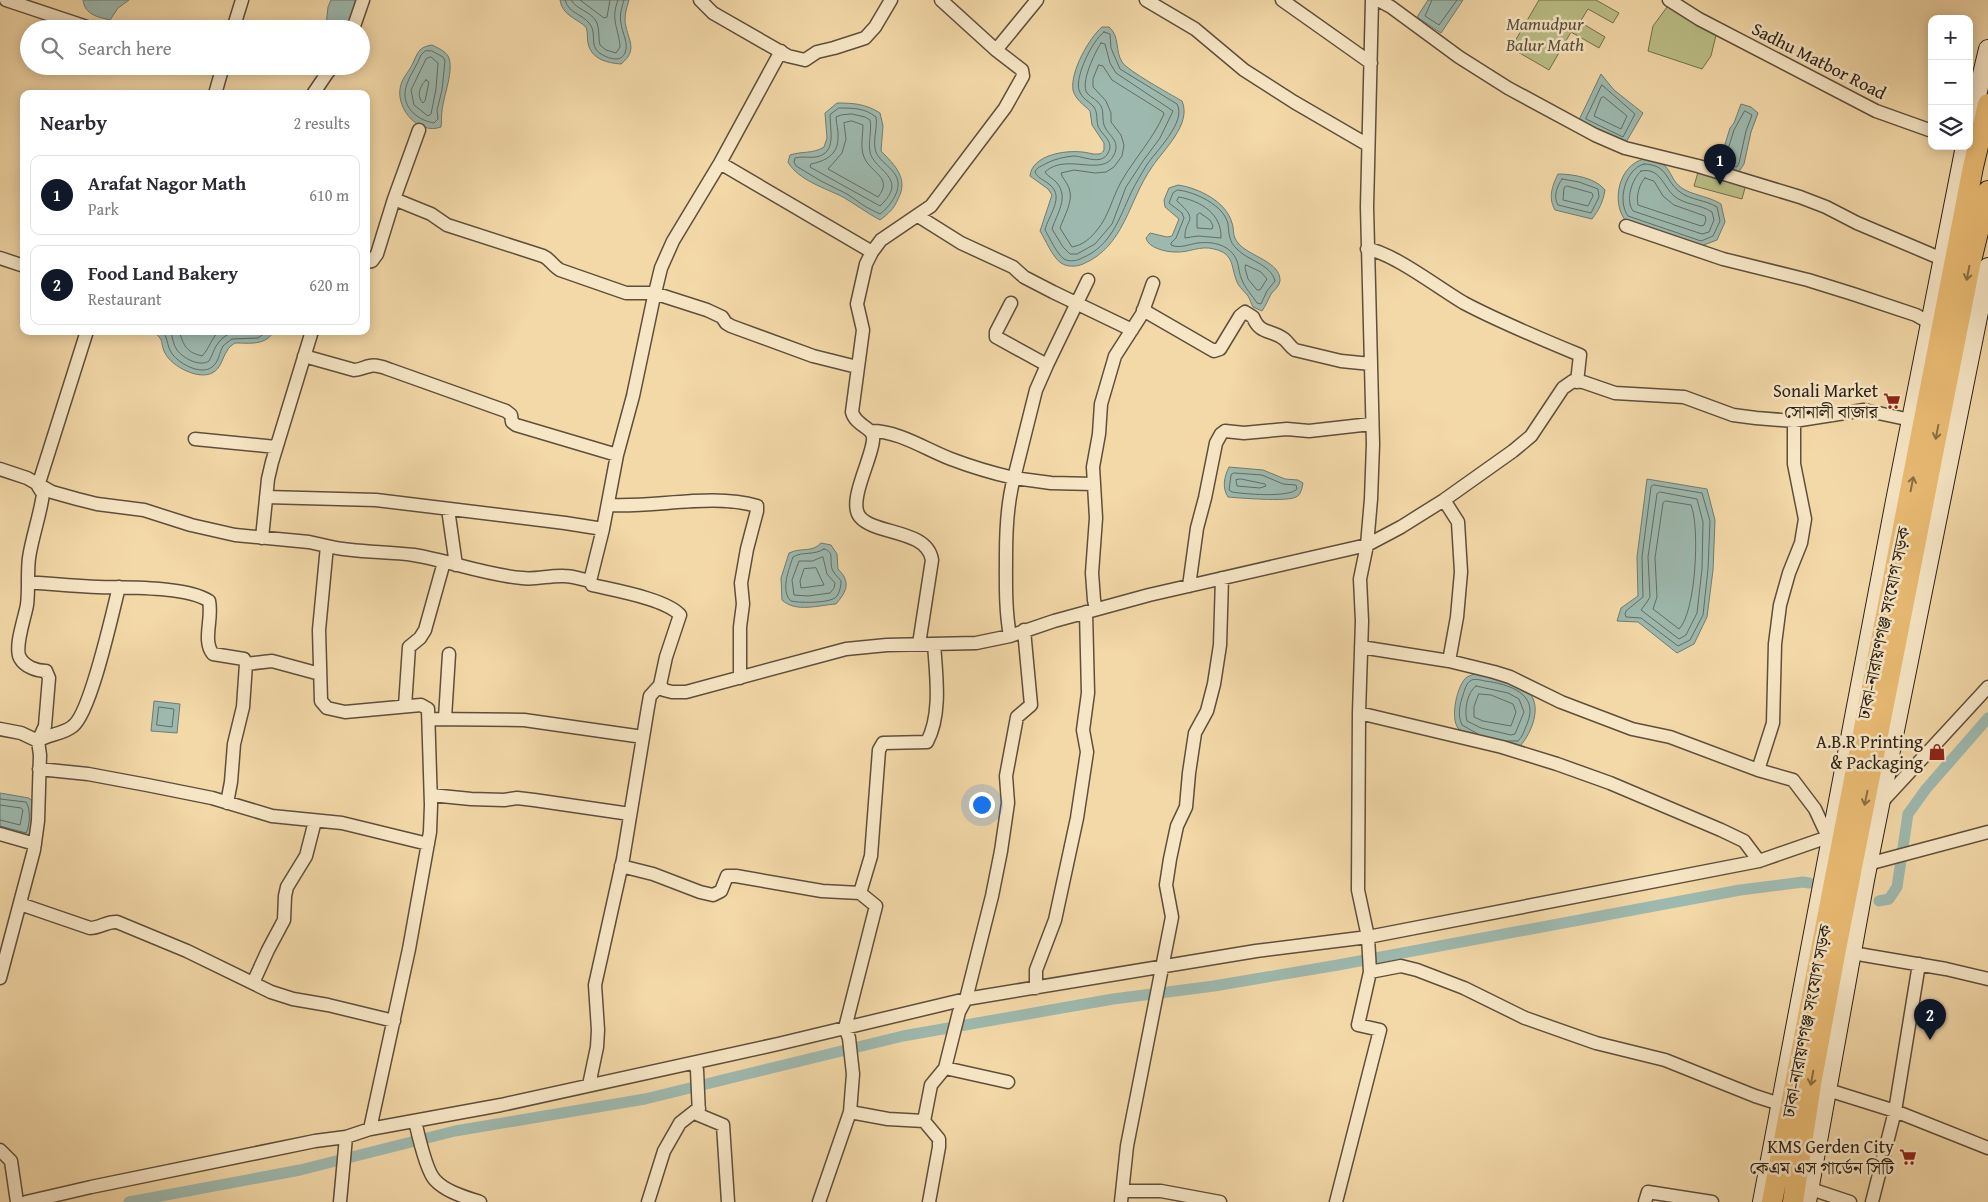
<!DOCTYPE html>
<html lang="en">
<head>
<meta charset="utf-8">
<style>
  body { margin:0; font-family:"Gentium Book Plus","Noto Serif Bengali",serif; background:#f2f2f3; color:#2b2b33 }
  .controls { position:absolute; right:15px; top:15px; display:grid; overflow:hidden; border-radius:10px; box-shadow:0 2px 12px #0003 }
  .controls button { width:45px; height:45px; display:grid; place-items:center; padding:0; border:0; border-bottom:1px solid #e1e1e2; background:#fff; color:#2b2b33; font:25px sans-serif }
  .you { position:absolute; left:981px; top:804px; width:18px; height:18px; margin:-12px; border:4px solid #fff; border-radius:50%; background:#1a73e8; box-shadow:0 0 0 8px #1a73e833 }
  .badge { display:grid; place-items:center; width:32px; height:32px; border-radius:50%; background:#111827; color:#fff; font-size:16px; font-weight:700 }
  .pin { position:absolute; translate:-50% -41px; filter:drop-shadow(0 1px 2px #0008) }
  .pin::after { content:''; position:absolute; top:26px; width:18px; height:15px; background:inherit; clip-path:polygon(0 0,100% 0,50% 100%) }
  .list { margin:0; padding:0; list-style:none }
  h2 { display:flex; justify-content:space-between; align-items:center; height:65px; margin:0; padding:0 20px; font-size:21px }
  h2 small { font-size:16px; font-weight:400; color:#7c7c81 }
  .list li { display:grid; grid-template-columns:32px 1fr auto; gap:15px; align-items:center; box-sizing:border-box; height:80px; margin:0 10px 10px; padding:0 10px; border:1px solid #e1e1e2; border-radius:10px }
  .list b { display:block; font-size:19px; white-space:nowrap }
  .list p { margin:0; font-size:16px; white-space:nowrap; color:#7c7c81 }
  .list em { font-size:16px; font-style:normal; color:#7c7c81 }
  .icon { flex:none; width:28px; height:28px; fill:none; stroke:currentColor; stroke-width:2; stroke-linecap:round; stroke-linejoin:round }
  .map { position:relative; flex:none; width:1988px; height:1202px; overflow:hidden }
  .search { position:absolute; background:#fff; box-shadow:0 2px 12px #0003; left:20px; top:20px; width:350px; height:55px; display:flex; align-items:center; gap:12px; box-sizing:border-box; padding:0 18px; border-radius:28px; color:#7c7c81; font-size:19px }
  .panel { position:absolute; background:#fff; box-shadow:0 2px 12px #0003; left:20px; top:90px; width:350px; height:245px; border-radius:10px }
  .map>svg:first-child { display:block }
</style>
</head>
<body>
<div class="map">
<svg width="1988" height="1202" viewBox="0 0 1988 1202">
  <rect width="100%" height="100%" fill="#f3d8a8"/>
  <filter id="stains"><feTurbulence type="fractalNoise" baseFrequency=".004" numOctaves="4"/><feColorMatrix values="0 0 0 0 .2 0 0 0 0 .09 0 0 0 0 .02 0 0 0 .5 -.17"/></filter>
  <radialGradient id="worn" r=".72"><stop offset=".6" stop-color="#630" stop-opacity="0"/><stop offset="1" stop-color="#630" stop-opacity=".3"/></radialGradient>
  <path fill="#bbbe87" stroke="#74704f" d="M1539 0H1596L1619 13 1613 23 1588 9 1580 22 1605 37 1599 48 1571 32 1549 70 1511 48Z
    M1670 3 1717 31 1711 56 1702 69 1648 51 1653 26Z
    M1699 169 1746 184 1742 199 1694 186Z"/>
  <path fill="#9db9af" stroke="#707c72" d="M83 0H129L118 8 110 20C98 17 85 15 83 0Z
    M331 0H359L350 29H330L326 26 328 7Z
    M560 0H629C627 7 625 12 625 20 626 38 640 49 621 64 607 63 591 59 588 43 587 38 588 32 586 27 576 18 562 15 560 0Z
    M1428 0H1463L1441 33 1417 17Z
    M1102 27H1109C1120 36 1115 51 1122 62 1128 71 1170 94 1182 101 1192 124 1164 149 1152 167 1128 201 1125 246 1083 264 1076 267 1067 267 1061 263 1053 258 1045 239 1040 231L1052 195 1048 189 1030 176C1032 155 1065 150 1082 152 1087 152 1093 155 1098 154 1101 154 1102 153 1104 150V143L1092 125 1090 111C1084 105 1075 99 1073 90 1070 72 1089 38 1102 27Z
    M432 45C438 48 445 51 448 56 455 69 443 97 442 111 441 117 442 120 441 127 419 135 397 110 400 89 401 79 408 73 412 65 418 53 418 47 432 45Z
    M1601 74 1614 90 1643 113 1625 144 1578 122Z
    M837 103C854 103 866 104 880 113L883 126 881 151C895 165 909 179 898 199 894 209 888 214 880 220 867 213 855 204 843 197 825 188 798 180 788 162L790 155C802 151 813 154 824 147L827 138 825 113Z
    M1741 104 1751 107 1758 113 1751 132 1744 164 1738 173 1719 166V164L1730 128 1734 123Z
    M1644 159C1676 161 1665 179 1685 190 1697 196 1710 197 1721 204L1725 222 1717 240 1701 246 1625 220C1611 201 1619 165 1644 159Z
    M1558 174C1573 174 1596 178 1605 190 1603 202 1599 210 1592 219L1555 210C1548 198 1552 186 1558 174Z
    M1178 185C1198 188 1226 201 1232 223 1235 231 1231 235 1239 244 1249 256 1281 262 1280 281 1279 287 1274 290 1271 294 1268 300 1266 305 1262 311L1253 307C1251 304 1250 299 1248 296 1245 292 1241 289 1238 284 1230 268 1236 254 1214 249 1200 245 1189 253 1175 252 1166 252 1148 248 1146 238L1150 233 1167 237 1172 236 1179 219 1165 207 1164 200 1169 188Z
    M152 331H274C266 346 249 343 235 343 232 345 228 348 227 351 222 358 221 369 212 373 199 380 172 367 165 353 159 341 166 341 152 331Z
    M1229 467 1263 470 1285 479 1298 480 1303 483C1302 488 1301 495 1296 497 1287 502 1240 498 1228 497 1222 488 1224 477 1229 467Z
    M1647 479 1707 489 1715 520 1713 570 1707 617 1694 644 1677 653 1638 622 1617 621 1621 608 1638 596 1637 557Z
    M821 543 831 545 837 554 838 569C851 582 847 591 836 604 819 605 796 613 782 600L781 578 789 553C802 547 812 553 821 543Z
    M1474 674C1488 676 1514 681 1526 690 1544 703 1532 733 1520 746 1508 747 1466 738 1458 728 1450 718 1457 684 1467 677 1469 676 1472 675 1474 674Z
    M154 701 180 704 177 733 151 731Z
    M0 793 29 798 33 802V830L28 839 0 831Z"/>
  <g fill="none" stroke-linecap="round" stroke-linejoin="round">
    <path stroke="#646d63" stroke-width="1" d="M565 0C569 14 581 13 589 23 598 33 588 46 601 54 606 57 611 59 616 59 620 59 623 57 625 53 629 43 622 33 621 23 619 15 622 7 624 0
      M571 0C577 10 590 11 596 21 600 29 598 37 600 45L606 50 616 53 620 47C619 29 610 20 618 0
      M580 0 604 18 607 17 610 0
      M1432 0 1425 16 1439 25 1457 0
      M1104 32 1110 34 1111 48 1120 69 1177 104C1187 122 1155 152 1146 166 1141 175 1135 184 1131 193 1119 219 1111 246 1082 258 1077 261 1069 262 1064 259 1056 253 1050 238 1045 230 1048 216 1065 197 1050 185 1045 180 1038 179 1035 172 1037 167 1042 166 1047 163 1055 159 1064 157 1073 156 1084 156 1101 166 1108 153 1115 141 1101 135 1098 126 1096 120 1098 113 1094 107 1089 101 1082 99 1079 90 1075 76 1092 41 1104 32Z
      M1101 43 1105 44 1110 63 1116 73 1173 111 1160 138 1143 161 1126 187 1112 224 1095 244 1077 254H1070L1063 247 1052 229C1057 213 1069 198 1057 183 1053 178 1048 177 1045 172 1066 152 1103 178 1114 155 1121 140 1108 136 1104 125 1102 119 1104 112 1101 106 1098 100 1091 98 1087 93 1080 83 1095 52 1101 43Z
      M432 51 443 57 445 61 442 90 437 110 438 119 434 123C416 120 399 105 407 84 410 74 417 66 421 55L425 51Z
      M431 57 438 63 436 89 431 114 428 116 414 105 411 90 426 59Z
      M1099 65 1103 66 1112 80 1163 112 1164 114C1153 139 1134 159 1121 182 1112 198 1109 216 1097 230 1091 238 1083 245 1072 247L1060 228C1064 216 1074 201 1069 188 1067 182 1062 178 1061 173L1074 170 1095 173 1106 172 1114 167 1122 156 1124 145 1121 135 1111 122V113L1106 101 1093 87V79Z
      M426 80 429 82 425 101 423 103C416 96 420 86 426 80Z
      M1602 85 1635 114 1623 137 1586 119Z
      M1604 97 1627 116 1621 129 1594 116 1601 98Z
      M839 108C853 108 865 108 876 117 878 128 872 141 876 152 881 166 907 172 895 196 891 203 887 209 880 214L866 207 847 194 821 181 796 166 794 162 795 158C802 156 809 158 816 157 837 153 830 131 830 115Z
      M1745 111 1752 115 1746 131 1739 163 1737 167 1725 165 1724 162 1734 130Z
      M852 114 865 117 870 120C872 131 868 142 870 152 874 171 910 178 880 206L810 167 811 164C825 161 838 155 838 138 839 131 836 124 836 117L841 115Z
      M852 121 863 125C863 135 860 147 864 157 870 173 894 177 878 197L828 169 842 153 846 139 844 123Z
      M1644 164C1669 165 1664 180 1680 192 1690 200 1706 200 1717 207L1720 221 1713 236 1701 241 1628 216C1617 201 1625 169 1644 164Z
      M1641 171C1660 167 1663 186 1674 196 1685 205 1700 204 1712 212L1714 220 1709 232 1702 234 1633 211C1625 200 1632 179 1641 171Z
      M1645 178 1654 181 1663 196 1674 205 1705 216 1706 220 1704 225 1701 226 1638 205C1636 197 1639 184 1645 178Z
      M1562 179 1579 182 1598 189 1599 197 1591 213 1558 205C1553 197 1557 186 1562 179Z
      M1567 186 1592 193 1593 196 1588 206 1563 200 1564 188Z
      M1178 190C1195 192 1224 205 1228 224 1229 234 1229 242 1237 249 1248 261 1271 264 1275 281L1267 291 1261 304 1257 303C1252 295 1245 288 1242 280 1239 274 1239 267 1237 261 1231 245 1213 241 1198 243 1189 244 1180 249 1171 245V243L1176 238 1184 218 1182 213 1169 203 1173 193Z
      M1179 197C1201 201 1222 214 1221 238L1198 236 1185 238C1184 218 1201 222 1177 201Z
      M1200 213 1210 220 1213 226 1212 229 1197 228V215Z
      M1246 265 1261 272 1267 279 1260 290H1257L1248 279 1245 268Z
      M161 331C169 337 166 344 171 352 177 363 201 376 212 367 219 362 219 353 223 346 225 344 229 341 232 339L258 338 268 331
      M170 331C173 337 173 345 177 350 184 359 200 367 209 361 213 355 214 347 219 342 229 329 242 333 257 331
      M179 331C184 346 186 352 202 356 209 349 211 339 219 331
      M1234 473 1262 475 1283 484 1296 485 1297 489C1289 498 1244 494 1232 492L1229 490 1231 475Z
      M1241 479 1265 484 1266 486 1260 488 1237 486 1236 480Z
      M1654 485 1702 493 1710 521 1708 569 1703 615 1690 640 1678 646 1641 618 1626 617 1625 614 1626 611 1643 597 1642 557 1651 487Z
      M1660 492 1697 499 1703 522 1702 569 1697 613 1686 635 1679 639 1641 610 1647 602 1650 597 1648 557 1657 494Z
      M1666 501 1691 505C1700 527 1696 612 1679 629L1653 609 1657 597 1655 558 1663 503Z
      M824 549C836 552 828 562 833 571 835 575 839 578 841 581 841 587 839 597 833 599 824 603 799 603 791 601 780 591 789 569 793 557 803 551 813 556 824 549Z
      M823 557 827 574 835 583 834 588 830 593 808 596 794 595 792 580 799 561H812Z
      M816 568 824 585 801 588 800 581 804 569Z
      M1476 686 1508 693 1519 699 1524 712 1515 734 1511 735 1481 728 1467 721C1464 711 1467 692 1476 686Z
      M1479 694 1491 695 1513 704 1516 712 1511 726 1483 721 1474 717V707Z
      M159 707 174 709 172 727 157 725Z
      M1478 734 1462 725C1458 716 1459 708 1462 698 1464 693 1465 685 1470 681 1474 678 1480 680 1485 681 1509 684 1540 694 1527 724 1524 731 1523 736 1518 741H1507
      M0 799 26 802C31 809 30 826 26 833L0 826
      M0 805 21 808 23 810 20 825 0 820"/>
    <path stroke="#9db9af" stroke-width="11" d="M1879 901 1889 899 1897 887 1908 814 1926 789 1988 718
      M129 1202 300 1170 455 1131 645 1099 903 1036 1113 999 1214 986 1338 965 1740 890 1803 882 1809 883"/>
    <g stroke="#5e4f3b" stroke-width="15">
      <path id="street" d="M6 0 93 29
        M700 0 713 13 788 56 805 60 817 52 834 48 865 38 875 27 891 0
        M1146 0 1195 29 1244 70 1294 102 1368 145
        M1282 0 1371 63
        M1378 0 1391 7 1459 57 1508 88 1595 135 1625 148 1698 166 1800 197 1826 207 1857 223 1942 259
        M1669 0 1699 19 1876 111 1932 131
        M233 29 242 0
        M353 29 363 0
        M996 50 1037 0
        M311 66 329 71
        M215 94 223 66
        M313 94 332 66
        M720 163 872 252
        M394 199 419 130
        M918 216 961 243 1013 267 1024 277 1053 292 1132 330
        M1626 226 1723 259 1808 280 1853 294 1916 315 1930 323
        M1367 249C1392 252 1440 289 1464 303 1502 323 1541 339 1580 355L1577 382
        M0 258 24 266
        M366 262 372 261 377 254 394 199 431 214 447 225 543 256C550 259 553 266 560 270L626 293H654L707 310 722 317 726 323 731 326 813 356 857 367
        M1088 280 1047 365 1036 390 1014 478 1051 483 1094 484
        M1011 303 996 332V337L1047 365
        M1143 310 1214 351 1220 349 1240 316 1245 312 1253 317C1260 335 1271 329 1284 339 1288 342 1290 347 1295 350L1341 361 1371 364
        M304 356 354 370C360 370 364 367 370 366 377 364 385 368 391 370L506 411 511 415 512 422 516 425 617 455
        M871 431C899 431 925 449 951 459 972 467 992 473 1014 478 1007 503 1006 528 1006 555 1006 582 1005 608 1010 636
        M195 439 276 447
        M0 469 27 478 52 492 77 499 97 504 144 510 191 525 235 535 309 542 327 546 319 630 321 701 327 708 345 712 421 705 428 709 431 805 430 832 409 949 370 1129
        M266 497 376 500 565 523 603 529
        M1444 500 1458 522 1461 572 1457 617 1449 661
        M608 505C655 508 712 493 757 506V511L747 549 741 583 743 604 740 627V678
        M448 509 456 565
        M262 538 268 479 272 462 312 331
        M327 546C355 553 385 551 414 555 450 561 485 575 522 578 536 580 550 575 564 576 573 576 581 579 590 581L592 585C613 590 666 599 680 615L666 657 660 685 650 696 648 707 623 859 595 985 598 1030 597 1047 589 1085
        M590 581 603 529 617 455 633 396 653 301 661 268 673 241 720 163 781 51
        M28 582C51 584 75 586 98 587 127 588 186 586 209 601 213 619 202 641 213 654L244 659 246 664 243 707 234 744 231 782 227 803
        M1189 586 1197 528 1205 498 1216 443 1221 434 1225 431 1244 433 1287 429 1309 431 1371 424
        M1096 609 1094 600 1092 573 1096 518 1093 467 1099 434 1101 404 1115 356 1142 314 1153 283
        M919 644 932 560C927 529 875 535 860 517 847 502 872 459 873 440 875 427 856 427 852 412L863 330 857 304 866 264 872 252 881 240 931 206 1005 108 1023 76 1022 70 996 50 941 0
        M1361 647 1449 661 1494 672 1510 677 1561 702 1632 729 1670 737 1758 770 1793 780 1815 809 1828 837
        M246 664 272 661 320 674
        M660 685 664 690 672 692H686L846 649 887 645 976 643 1010 636 1054 621 1149 595 1367 545 1401 527 1444 500 1513 451 1531 436 1563 388 1573 381 1583 382 1615 393 1684 397 1733 415 1756 418 1794 421 1864 410 1911 420
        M405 706 409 647 420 638 425 630 444 562
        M1359 713 1502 747 1557 764 1610 783 1721 830 1744 841 1759 861
        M445 718 449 654
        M429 719 524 720 643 737
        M0 729 21 733 38 741 40 755 38 821 34 850 0 978
        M38 741 45 726 49 678 46 671C37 671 25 667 20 658 14 647 25 617 27 605 29 589 27 574 29 558 32 537 40 516 43 494L38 486 87 331
        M38 741C49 734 64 734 73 726 91 712 112 614 119 587
        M39 769 88 774 147 785 212 798 272 816 342 823 428 844
        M1758 770 1773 723 1775 644 1780 605 1789 573 1801 543 1805 519 1794 464V421
        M431 795 471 799 504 800 517 798 534 800 630 814
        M1881 803 1988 687
        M0 834 35 844
        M1868 864 1988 832
        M621 866 653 874 700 892 713 895 721 891 727 876H736L822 891 860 893
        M20 904 90 928C100 928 107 921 117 922L187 951 271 992 293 999 328 1005 394 1021
        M1852 953 1946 969 1988 979
        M1370 972 1401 966 1417 970 1464 988 1525 1018 1596 1043 1665 1060 1755 1096 1780 1104
        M253 983 268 950 284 920 285 896 287 887 306 856 315 821
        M1036 988V970L1055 920 1077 818 1087 752 1083 730 1088 693 1086 612
        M694 1063 697 1070 699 1115 723 1125 728 1202
        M945 1068 1008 1082
        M1828 1090 1895 1111 1988 1148
        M850 1112 888 1119 924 1121
        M415 1121C418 1134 426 1171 435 1180 446 1192 465 1197 480 1202
        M0 1150 11 1161 17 1202
        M1811 1189 1850 1202
        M1123 1191H1161L1220 1202
        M26 1202 91 1187 315 1141 346 1137 370 1129 501 1105 778 1044 966 999 1256 951 1368 937 1358 890 1359 713 1362 621 1360 579 1367 545 1371 499 1373 444 1367 207 1372 0
        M340 1202 346 1137
        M648 1202 664 1151 680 1123 699 1108
        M819 1202 850 1112 853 1074 849 1038 845 1028 876 906 860 893 871 856 879 750 883 743 927 742C942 714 936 674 934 644
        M929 1202 939 1147V1139L924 1121 931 1085 945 1068 959 1012 966 999 992 896 1001 851 1008 803 1006 776 1017 717 1031 705 1024 630
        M1121 1202 1127 1146 1172 917 1166 885 1170 859 1177 826 1186 807 1189 773 1195 733 1207 711 1214 684 1220 645 1222 578
        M1336 1202 1380 1030 1358 1025 1370 972 1368 937 1759 861 1831 836
        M1645 1202 1648 1192 1712 1202
        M1872 1202 1895 1111 1919 964"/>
    </g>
    <g stroke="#2c2117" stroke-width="20">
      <path id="secondary" d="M1969 129 1988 49
        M1762 1202 1895 501 1965 146
        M1807 1202 1865 880 1988 267"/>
    </g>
    <g stroke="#2c2117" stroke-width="22">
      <path id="primary" d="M1772 1202 1973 167 1988 104
        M1793 1202 1811 1084 1836 949 1970 265 1988 191"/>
    </g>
    <use href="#street" stroke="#f7e6c6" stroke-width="12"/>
    <use href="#secondary" stroke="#f7e6c6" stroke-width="18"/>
    <use href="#primary" stroke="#eabc74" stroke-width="20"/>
  </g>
  <defs><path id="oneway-shaft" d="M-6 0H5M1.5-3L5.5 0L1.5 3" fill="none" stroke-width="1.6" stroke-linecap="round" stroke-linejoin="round" transform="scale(1.25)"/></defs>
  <g stroke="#8b6e46">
    <use href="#oneway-shaft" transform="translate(1968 273) rotate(101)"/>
    <use href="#oneway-shaft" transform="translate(1937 432) rotate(101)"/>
    <use href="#oneway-shaft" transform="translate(1912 484) rotate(-79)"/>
    <use href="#oneway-shaft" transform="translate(1866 798) rotate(101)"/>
    <use href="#oneway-shaft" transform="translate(1812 1078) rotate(100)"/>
  </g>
  <defs>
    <g id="supermarket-bare" transform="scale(1.35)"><path d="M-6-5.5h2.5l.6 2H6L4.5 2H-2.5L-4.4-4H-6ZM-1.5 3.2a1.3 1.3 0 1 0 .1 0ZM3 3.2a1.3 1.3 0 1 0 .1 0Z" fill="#8f2418" stroke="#f7e6c6" stroke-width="2.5" paint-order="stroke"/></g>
    <g id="shop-bare" transform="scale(1.35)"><path d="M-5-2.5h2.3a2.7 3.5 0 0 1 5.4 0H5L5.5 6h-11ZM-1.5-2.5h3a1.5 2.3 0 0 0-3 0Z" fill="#8f2418" stroke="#f7e6c6" stroke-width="2.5" paint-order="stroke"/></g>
  </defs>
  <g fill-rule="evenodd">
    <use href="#supermarket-bare" x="1892" y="401"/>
    <use href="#shop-bare" x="1937" y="752"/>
    <use href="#supermarket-bare" x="1908" y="1157"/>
  </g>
  <g text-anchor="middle" stroke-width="5" stroke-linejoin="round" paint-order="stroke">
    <g font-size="18" font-style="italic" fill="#575039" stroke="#f7e6c6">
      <text x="1545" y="30">Mamudpur<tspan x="1545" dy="21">Balur Math</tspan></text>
    </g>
    <g font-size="18" fill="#2c2117" stroke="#f7e6c6">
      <text transform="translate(1819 61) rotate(27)" y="6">Sadhu Matbor Road</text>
      <text transform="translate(1884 623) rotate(-78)" y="6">ঢাকা-নারায়ণগঞ্জ সংযোগ সড়ক</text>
      <text transform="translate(1807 1021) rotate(-79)" y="6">ঢাকা-নারায়ণগঞ্জ সংযোগ সড়ক</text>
    </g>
    <g font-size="18" fill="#2c2117" stroke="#f7e6c6" text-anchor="end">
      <text x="1878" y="397">Sonali Market<tspan x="1878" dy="21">সোনালী বাজার</tspan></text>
      <text x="1923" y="748">A.B.R Printing<tspan x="1923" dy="21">&amp; Packaging</tspan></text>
      <text x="1894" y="1153">KMS Gerden City<tspan x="1894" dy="21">কেএম এস গার্ডেন সিটি</tspan></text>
    </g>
  </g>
  <rect width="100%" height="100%" filter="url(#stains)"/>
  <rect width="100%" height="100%" fill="url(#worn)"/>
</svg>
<div class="controls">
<button>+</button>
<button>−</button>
<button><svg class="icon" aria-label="layers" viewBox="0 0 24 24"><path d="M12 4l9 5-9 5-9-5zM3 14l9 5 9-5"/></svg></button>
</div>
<div class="you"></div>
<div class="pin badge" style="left:1720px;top:185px">1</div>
<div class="pin badge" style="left:1930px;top:1040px">2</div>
<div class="search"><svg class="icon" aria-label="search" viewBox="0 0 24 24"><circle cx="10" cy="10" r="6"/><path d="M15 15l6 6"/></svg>Search here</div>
<section class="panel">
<h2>Nearby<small>2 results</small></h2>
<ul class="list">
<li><span class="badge">1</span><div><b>Arafat Nagor Math</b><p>Park</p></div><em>610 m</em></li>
<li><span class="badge">2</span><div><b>Food Land Bakery</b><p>Restaurant</p></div><em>620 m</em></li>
</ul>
</section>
</div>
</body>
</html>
